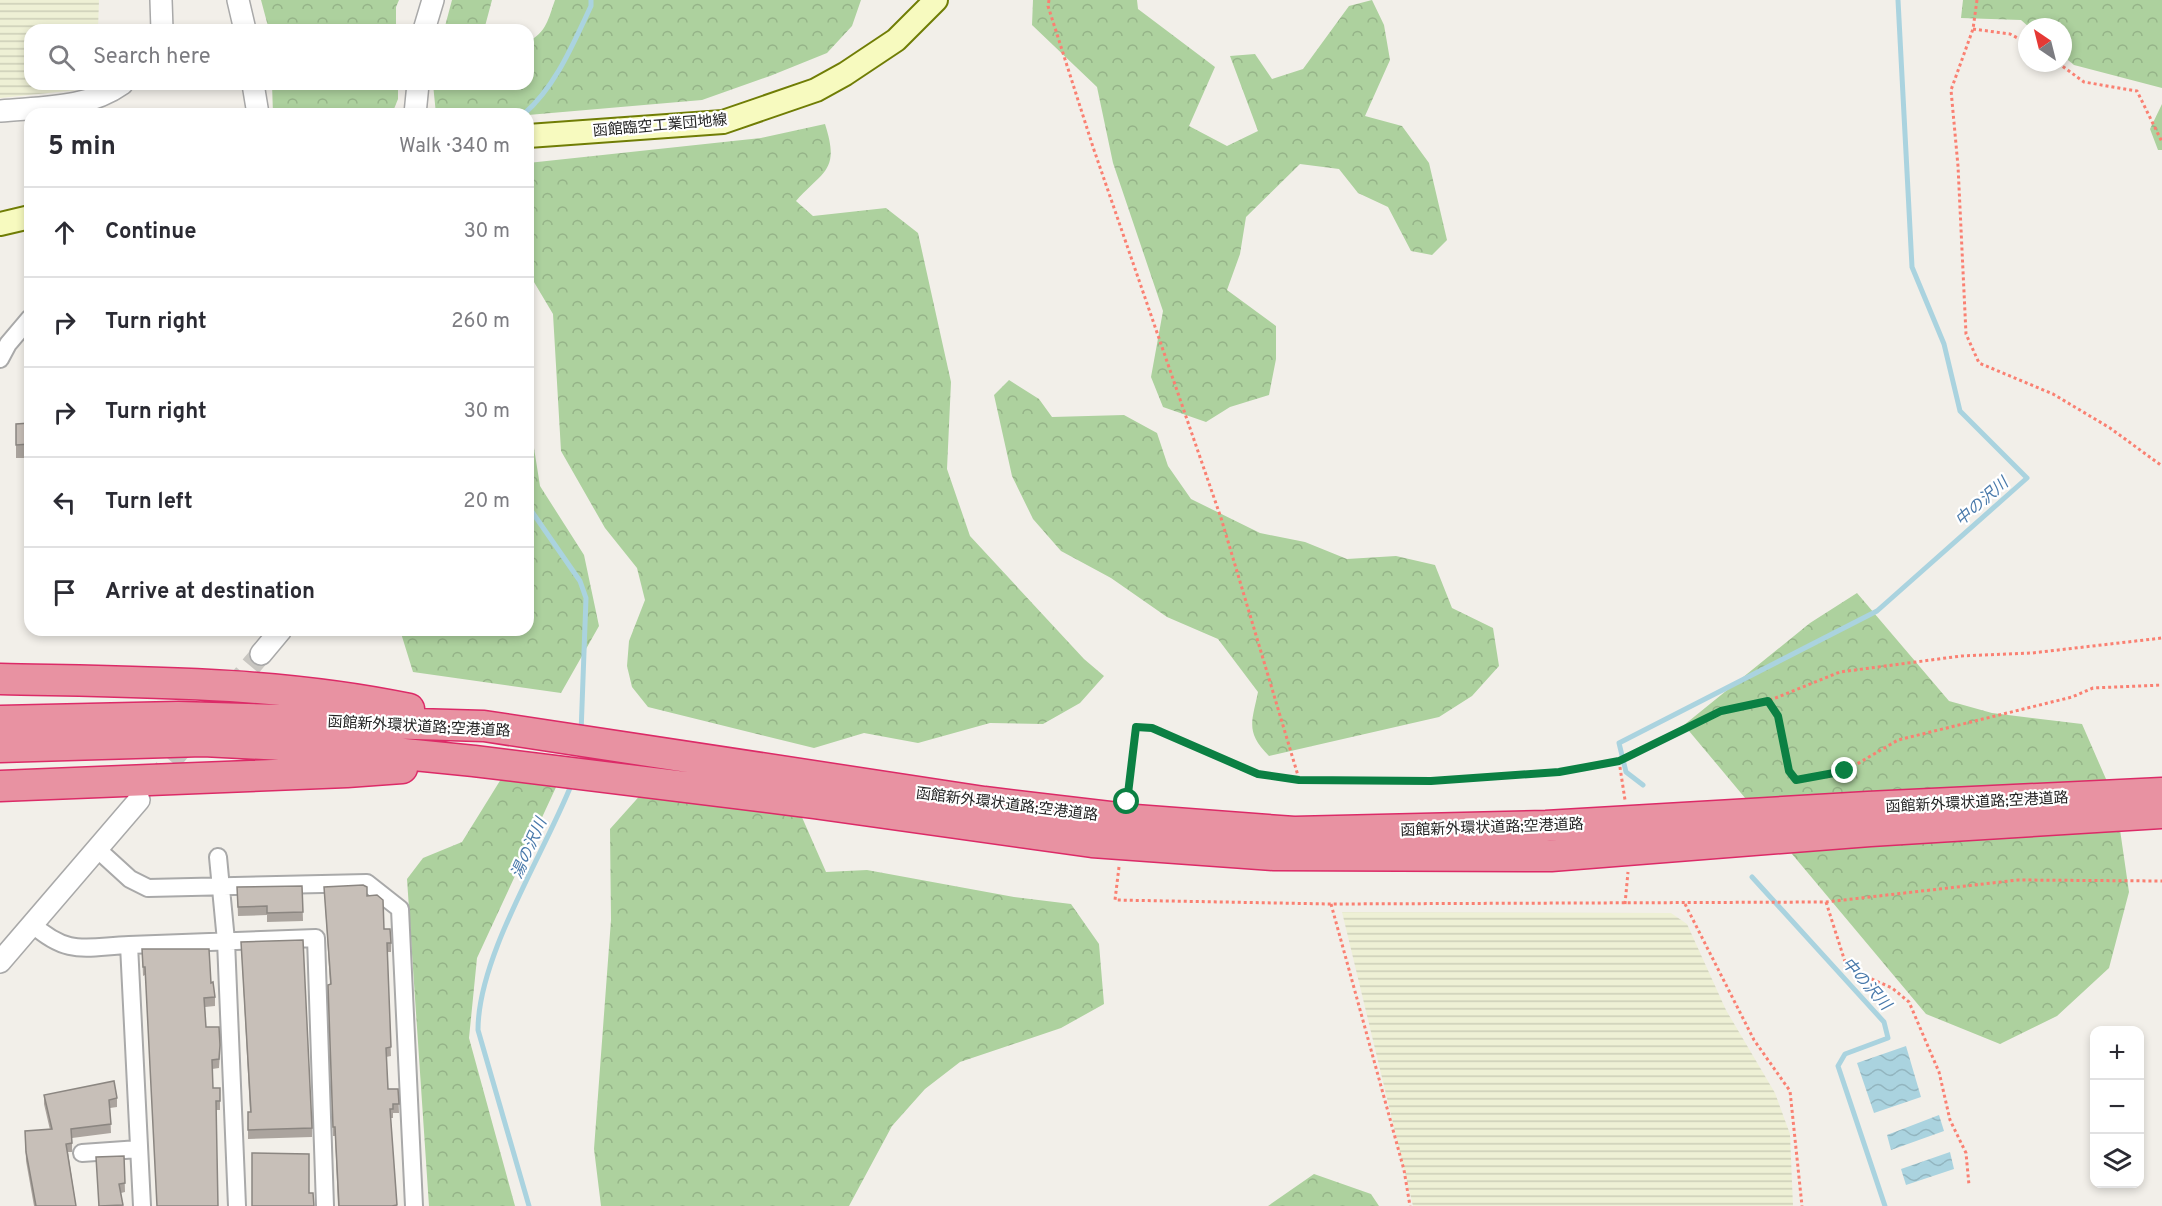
<!DOCTYPE html>
<html lang="en">
<head>
<meta charset="utf-8">
<style>
  body { margin:0; font-family:Overpass,"Noto Sans JP",sans-serif; background:#f7f7f7; color:#2b2b33 }
  .controls { position:absolute; right:18px; bottom:18px; display:grid; overflow:hidden; border-radius:12px; box-shadow:0 3px 9px #0003 }
  .controls button { width:54px; height:54px; display:grid; place-items:center; padding:0; border:0; border-bottom:2px solid #e1e1e2; background:#fff; color:#2b2b33; font:30px sans-serif }
  .compass { position:absolute; left:2018px; top:18px; width:54px; height:54px; border-radius:50%; background:#fff; box-shadow:0 3px 9px #0003; rotate:325deg }
  .stop { position:absolute; width:18px; height:18px; margin:-14px; border:4px solid #0b8043; border-radius:50%; background:#fff }
  .stop.end { background:#0b8043; border-color:#fff; box-shadow:0 2px 6px #0008 }
  .list { margin:0; padding:0; list-style:none }
  h2 { display:flex; justify-content:space-between; align-items:center; height:78px; margin:0; padding:0 24px; font-size:26px }
  h2 small { font-size:20px; font-weight:400; color:#7c7c81 }
  .list li { display:grid; grid-template-columns:39px 1fr auto; gap:18px; align-items:center; box-sizing:border-box; height:90px; padding:0 24px; border-top:2px solid #e1e1e2 }
  .list b { display:block; font-size:22px; white-space:nowrap }
  .list em { font-size:20px; font-style:normal; color:#7c7c81 }
  .icon { flex:none; width:33px; height:33px; fill:none; stroke:currentColor; stroke-width:2; stroke-linecap:round; stroke-linejoin:round }
  .map { position:relative; flex:none; width:2162px; height:1206px; overflow:hidden }
  .search { position:absolute; background:#fff; box-shadow:0 3px 9px #0003; left:24px; top:24px; width:510px; height:66px; display:flex; align-items:center; gap:15px; box-sizing:border-box; padding:0 21px; border-radius:18px; color:#7c7c81; font-size:22px }
  .panel { position:absolute; background:#fff; box-shadow:0 3px 9px #0003; left:24px; top:108px; width:510px; height:528px; border-radius:18px }
  .map>svg:first-child { display:block }
</style>
</head>
<body>
<div class="map">
<svg width="2162" height="1206" viewBox="0 0 2162 1206">
  <defs>
    <pattern id="farmland-rules" width="6" height="5" patternUnits="userSpaceOnUse" patternTransform="scale(1.5)"><rect width="6" height="5" fill="#eef0d5"/><path d="M0 2.5h6" fill="none" stroke="#ccceb7"/></pattern>
    <pattern id="forest-crowns" width="20" height="18" patternUnits="userSpaceOnUse" patternTransform="scale(1.5)"><rect width="20" height="18" fill="#add19e"/><path d="M2 6a3 3 0 1 1 6 0M12 15a3 3 0 1 1 6 0" fill="none" stroke="#95b388"/></pattern>
    <pattern id="water-waves" width="16" height="10" patternUnits="userSpaceOnUse" patternTransform="scale(1.5)"><rect width="16" height="10" fill="#aad3df"/><path d="M0 5q4-4 8 0t8 0" fill="none" stroke="#92b5bf"/></pattern>
  </defs>
  <rect width="100%" height="100%" fill="#f2efe9"/>
  <path fill="url(#farmland-rules)" d="M0 0H99L98 30H30V84H85L77 90 0 98Z
    M1342 912 1671 913 1687 924 1726 1010 1775 1093 1790 1134 1793 1206H1413Z"/>
  <path fill="url(#forest-crowns)" d="M261 0H399L396 7V30H269Z
    M452 0H492L484 30H444Z
    M555 0H861L852 26 827 53 770 76 702 100 528 115 436 114 433 84H528V41C546 34 549 17 555 0Z
    M1033 0H1137L1138 9 1215 67 1189 126 1227 146 1258 131 1230 56 1255 54 1272 79 1303 69 1349 6 1372 0 1384 25 1390 60 1365 116 1402 126 1429 163 1447 240 1432 255 1411 251 1388 207 1358 193 1339 169 1300 164 1246 217 1240 254 1227 290 1276 326V359L1269 395 1230 407 1206 422 1163 407 1151 377 1163 311 1113 163 1097 87 1032 25Z
    M1963 0H2162V88L2074 65 2063 56V27H2029L2021 20 1961 18Z
    M272 84H398V99L392 114H273Z
    M2162 104V150H2158L2150 129Z
    M825 124C840 171 824 170 796 201L813 216 886 208 918 233 951 382 947 469 970 536 1084 659 1104 676 1080 703 1043 724 990 723 918 743 864 733 814 748 648 707 632 687 627 666 629 641 645 600 637 568 605 528 561 451 553 314 528 272V163L761 138Z
    M1009 380 1039 399 1052 417 1124 415 1157 433 1168 466 1191 499 1260 533 1305 542 1347 559 1396 556 1435 565 1452 608 1493 628 1499 666 1472 696 1439 717 1269 756C1245 732 1252 722 1258 692L1218 639 1167 617 1111 578 1061 551 1033 519 1012 476 994 395Z
    M528 410 540 486 584 555 599 626 561 693 413 672 400 630H528Z
    M1857 593 1949 701 1992 713 2082 724 2116 802 2129 892 2109 968 2057 1016 2000 1044 1926 1014 1684 725 1810 623Z
    M506 771 557 785 477 958 469 1038 515 1206H429L407 879 423 858 462 842Z
    M644 791 801 815 826 872 867 870 1014 897 1071 904 1099 944 1104 1004 1061 1028 960 1062 925 1089 892 1126 849 1206H601L594 1149 611 920 610 829Z
    M1314 1174 1371 1194 1379 1206H1268Z"/>
  <path fill="url(#water-waves)" d="M1906 1046 1921 1097 1874 1113 1857 1063Z
    M1939 1115 1944 1131 1891 1150 1887 1135Z
    M1950 1152 1954 1169 1906 1185 1901 1169Z"/>
  <g fill="none" stroke-linecap="round" stroke-linejoin="round">
    <path stroke="#aad3df" stroke-width="5" d="M524 114C556 86 573 44 591 6V0
      M528 506 580 581 586 598 581 733
      M1643 785 1626 772 1619 743 1877 611 2027 478 1960 411 1944 344 1912 267 1898 0
      M1752 877 1884 1022 1888 1038 1845 1054 1838 1066 1885 1206
      M529 1206 478 1030C478 956 544 854 572 783"/>
    <path stroke="#c8c6c1" stroke-width="21" stroke-dasharray="21 10" stroke-linecap="butt" d="M151 785 261 654"/>
    <g stroke="#a9a9a9" stroke-width="20">
      <path id="minor" d="M0 359 8 344 30 318
        M96 848 130 879 148 888 367 883 400 909 414 1206
        M218 857 226 941 237 1206
        M32 924C68 956 84 947 129 945L142 1206
        M129 945 316 938 325 1206
        M82 1153 139 1149"/>
    </g>
    <g stroke="#a9a9a9" stroke-width="24">
      <path id="tertiary" d="M161 0 162 30
        M238 0 245 30
        M424 30 433 0
        M253 84 258 114
        M0 111C42 107 87 109 122 84
        M415 114 418 84
        M261 654 281 630
        M0 962 139 800"/>
    </g>
    <g stroke="#707d05" stroke-width="26">
      <path id="secondary" d="M528 136 723 122 816 90 845 74 896 40 936 0
        M0 224 30 217"/>
    </g>
    <g stroke="#dc2a67" stroke-width="33">
      <path id="motorway" d="M0 679C137 682 275 681 409 709
        M0 721 178 717 484 726 984 802 1135 820 1294 832 1546 826 1868 807 2162 793
        M0 747 203 741 344 748 474 761 815 803 1092 842 1274 855 1551 856 1870 831 2162 813
        M0 786 347 772 402 768"/>
    </g>
    <path stroke="#fa8072" stroke-width="3" stroke-dasharray="3 3" stroke-linecap="butt" d="M1049 0 1048 6 1093 147 1221 518 1299 779
      M1977 0 1973 29 1951 90 1958 166 1966 334 1979 363 2053 394 2110 428 2162 466
      M1973 29 2010 34 2027 43
      M2058 63 2084 82 2137 91 2162 142
      M1768 701 1778 716 1789 771 1796 780 1845 771 1898 740 2072 697 2093 688 2162 685
      M1619 761 1625 800
      M1128 795 1136 727 1152 728 1258 774 1299 779 1431 781 1559 772 1619 761 1721 711 1768 701 1840 672 1961 656 2032 653 2162 638
      M1119 867 1115 900 1331 904 1826 902 2018 880 2162 881
      M1826 902 1847 968 1892 988 1909 1002 1939 1072 1950 1120 1966 1153 1969 1185
      M1331 904 1404 1170 1410 1206
      M1625 904 1628 872
      M1685 904 1754 1040 1790 1091 1802 1206"/>
    <use href="#minor" stroke="#fff" stroke-width="16"/>
    <use href="#tertiary" stroke="#fff" stroke-width="21"/>
    <use href="#secondary" stroke="#f7fabf" stroke-width="22"/>
    <use href="#motorway" stroke="#e892a2" stroke-width="30"/>
  </g>
  <path fill="#aba49e" d="M30 423V458H16V424Z
    M302 886 303 921 267 922V915L238 916 237 887Z
    M324 887 367 896 391 943V952H387L391 1056 386 1057 388 1089H398L399 1113H393V1118H390L397 1206H338L335 1136H333L328 993 330 984Z
    M241 942 312 1128V1137L248 1139V1112H250Z
    M142 949 211 983 215 997V1006L205 1007 206 1027 220 1053 219 1068 212 1069 213 1088 220 1101V1110H216L145 975 143 976Z
    M44 1095 117 1098V1107L110 1108 111 1133 72 1138V1152H68L76 1206H34L26 1161 25 1131 50 1130 44 1104Z
    M124 1156 125 1192 121 1193 123 1206H98Z"/>
  <path fill="#c7bfb8" stroke="#8b8681" stroke-width="1.5" d="M30 423V444L16 445V424Z
    M363 885 367 887V896L377 895 383 900 384 929H390L391 943H387L391 1047 386 1048 388 1089H398L399 1104H393V1109H390L397 1205 392 1206H339L335 1127H333L328 985 331 984 324 887Z
    M302 886 303 912 267 913V906L238 907 237 887Z
    M303 940 312 1128 248 1130V1112H251L241 942Z
    M142 949H209L211 983 213 982 215 997 204 998 206 1027H219L220 1045 219 1059 212 1060 213 1088H220V1101H216L218 1206H157L145 967H143Z
    M114 1081 117 1098 109 1100 111 1124 71 1129 72 1143 66 1144 76 1206H36L26 1152 25 1131 52 1129 44 1095Z
    M252 1153 309 1154V1193H313L314 1206H252Z
    M124 1156 125 1183 119 1184 123 1205 99 1206 96 1157Z"/>
  <g fill="none" stroke-linecap="round" stroke-linejoin="round">
    <path stroke="#0b8043" stroke-width="8" d="M1127 802 1136 727 1152 728 1258 774 1299 780 1431 781 1559 772 1619 761 1721 711 1768 701 1778 716 1789 771 1796 780 1845 771"/>
  </g>
  <g text-anchor="middle" stroke-width="4.5" stroke-linejoin="round" paint-order="stroke">
    <g font-size="15" fill="#222" stroke="#fff">
      <text transform="translate(660 125) rotate(-5)" y="5">函館臨空工業団地線</text>
      <text transform="translate(419 726) rotate(3)" y="5">函館新外環状道路;空港道路</text>
      <text transform="translate(1977 802) rotate(-3)" y="5">函館新外環状道路;空港道路</text>
      <text transform="translate(1007 804) rotate(7)" y="5">函館新外環状道路;空港道路</text>
      <text transform="translate(1492 827) rotate(-2)" y="5">函館新外環状道路;空港道路</text>
    </g>
    <g font-size="16" font-style="italic" fill="#4a7aab" stroke="#fff">
      <text transform="translate(1981 501) rotate(-41)" y="6">中の沢川</text>
      <text transform="translate(528 848) rotate(-66)" y="6">湯の沢川</text>
      <text transform="translate(1867 983) rotate(48)" y="6">中の沢川</text>
    </g>
  </g>
</svg>
<div class="controls">
<button>+</button>
<button>−</button>
<button><svg class="icon" aria-label="layers" viewBox="0 0 24 24"><path d="M12 4l9 5-9 5-9-5zM3 14l9 5 9-5"/></svg></button>
</div>
<svg class="compass" viewBox="-18 -18 36 36"><path d="M0-13l5 13h-10z" fill="#e53935"/><path d="M0 13l5-13h-10z" fill="#7c7c81"/></svg>
<div class="stop" style="left:1127px;top:802px"></div>
<div class="stop end" style="left:1845px;top:771px"></div>
<div class="search"><svg class="icon" aria-label="search" viewBox="0 0 24 24"><circle cx="10" cy="10" r="6"/><path d="M15 15l6 6"/></svg>Search here</div>
<section class="panel">
<h2>5 min<small>Walk · 340 m</small></h2>
<ul class="list">
<li><svg class="icon" aria-label="ahead" viewBox="0 0 24 24"><path d="M12 20V5M6 11l6-6 6 6"/></svg><div><b>Continue</b></div><em>30 m</em></li>
<li><svg class="icon" aria-label="right" viewBox="0 0 24 24"><path d="M7 20v-9h11M14 6l5 5-5 5"/></svg><div><b>Turn right</b></div><em>260 m</em></li>
<li><svg class="icon" aria-label="right" viewBox="0 0 24 24"><path d="M7 20v-9h11M14 6l5 5-5 5"/></svg><div><b>Turn right</b></div><em>30 m</em></li>
<li><svg class="icon" aria-label="left" viewBox="0 0 24 24"><path d="M17 20v-9H6M10 6l-5 5 5 5"/></svg><div><b>Turn left</b></div><em>20 m</em></li>
<li><svg class="icon" aria-label="arrive" viewBox="0 0 24 24"><path d="M6 21V4h12l-3 4 3 4H6"/></svg><div><b>Arrive at destination</b></div></li>
</ul>
</section>
</div>
</body>
</html>
